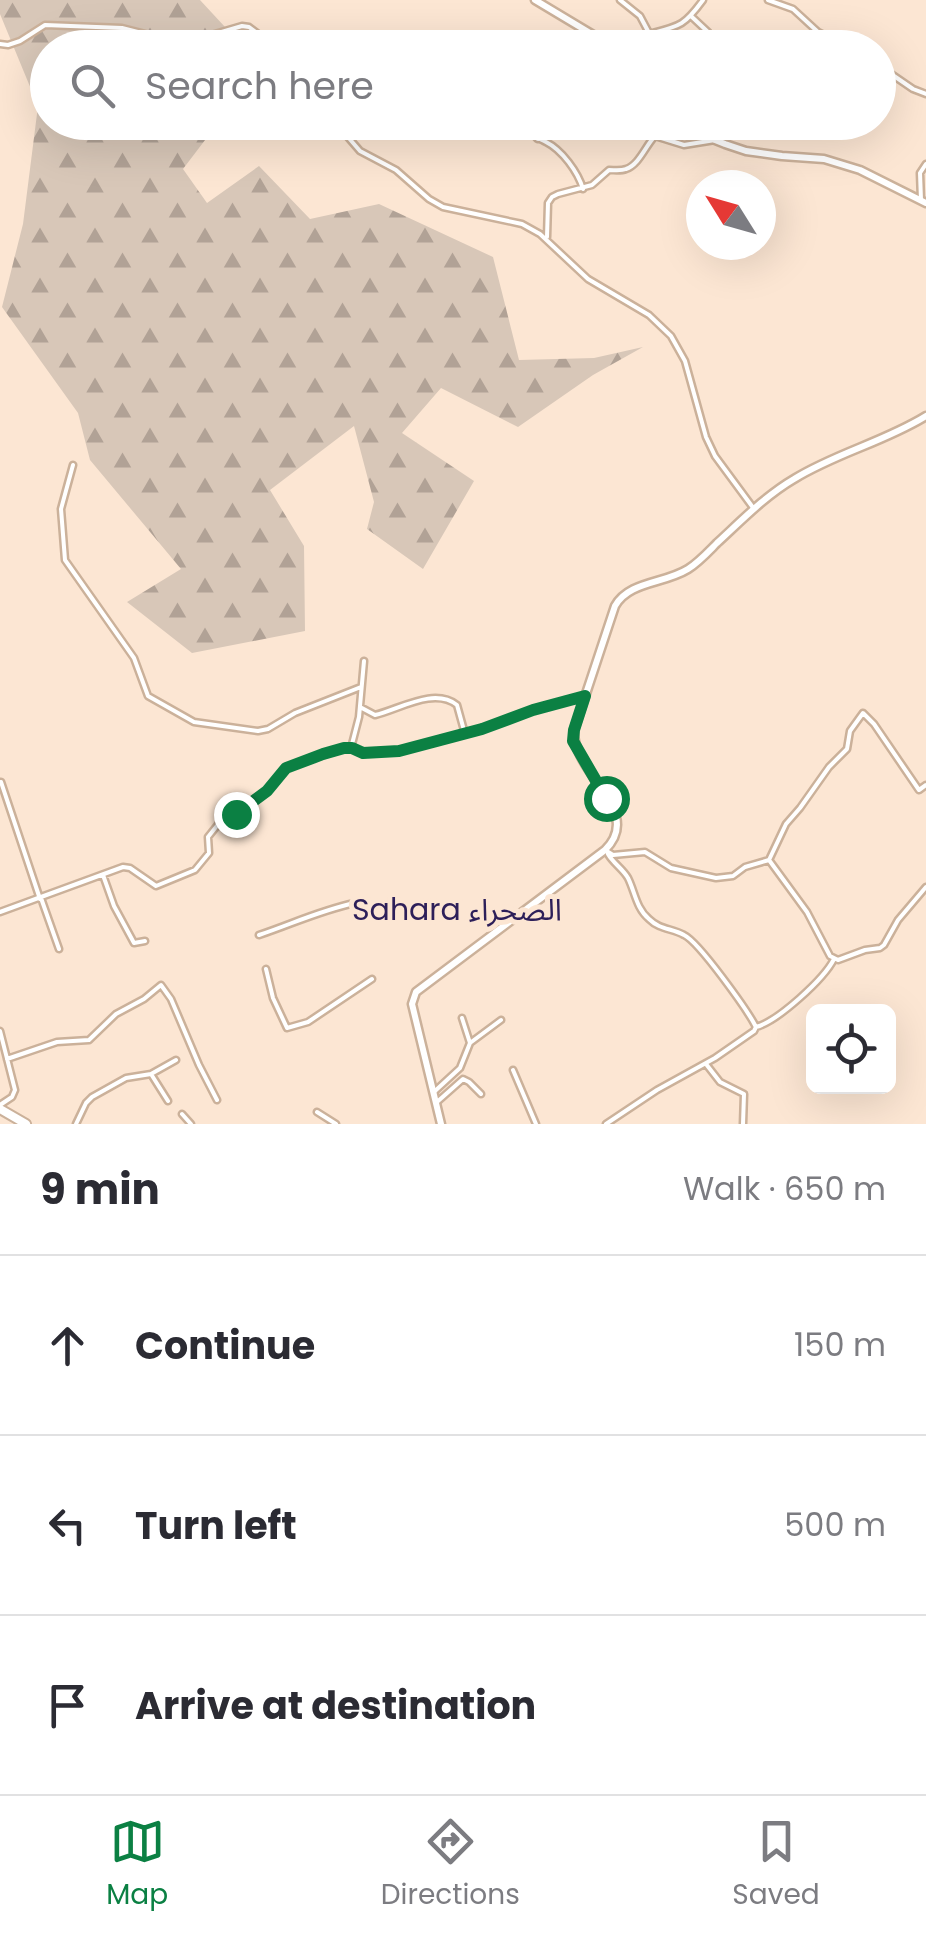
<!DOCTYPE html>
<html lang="en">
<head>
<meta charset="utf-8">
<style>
  body { margin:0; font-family:Poppins,"Noto Sans Arabic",sans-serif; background:#f7f7f7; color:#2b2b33 }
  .controls { position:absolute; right:30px; bottom:30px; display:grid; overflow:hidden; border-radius:15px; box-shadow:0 10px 40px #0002 }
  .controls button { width:90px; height:90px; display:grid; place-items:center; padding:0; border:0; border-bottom:2px solid #e1e1e2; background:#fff; color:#2b2b33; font:50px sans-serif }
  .compass { position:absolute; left:686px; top:170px; width:90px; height:90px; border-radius:50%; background:#fff; box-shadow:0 10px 40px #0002; rotate:307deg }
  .stop { position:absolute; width:30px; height:30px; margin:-22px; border:8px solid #0b8043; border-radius:50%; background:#fff }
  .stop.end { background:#0b8043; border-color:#fff; box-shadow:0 2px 10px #0008 }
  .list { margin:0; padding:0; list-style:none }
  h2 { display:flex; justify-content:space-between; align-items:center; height:130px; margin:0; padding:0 40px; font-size:42px }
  h2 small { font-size:32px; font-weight:400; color:#7c7c81 }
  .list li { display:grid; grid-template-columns:65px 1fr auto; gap:30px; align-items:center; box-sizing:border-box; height:180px; padding:0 40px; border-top:2px solid #e1e1e2 }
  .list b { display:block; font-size:38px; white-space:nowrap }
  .list em { font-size:32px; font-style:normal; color:#7c7c81 }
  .icon { flex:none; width:55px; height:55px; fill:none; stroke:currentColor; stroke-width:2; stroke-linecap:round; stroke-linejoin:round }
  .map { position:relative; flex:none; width:926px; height:1124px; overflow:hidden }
  .search { position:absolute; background:#fff; box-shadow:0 10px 40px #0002; left:30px; right:30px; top:30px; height:110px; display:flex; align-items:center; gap:25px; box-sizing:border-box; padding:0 35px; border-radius:55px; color:#7c7c81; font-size:38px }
  .sheet { height:670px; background:#fff }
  nav { display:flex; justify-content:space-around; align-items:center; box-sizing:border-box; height:140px; border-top:2px solid #e1e1e2; background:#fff; font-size:28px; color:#7c7c81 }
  nav a { display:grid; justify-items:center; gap:5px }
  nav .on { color:#0b8043 }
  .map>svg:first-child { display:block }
</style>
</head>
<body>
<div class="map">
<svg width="926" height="1124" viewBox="0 0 926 1124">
  <defs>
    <pattern id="forest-firs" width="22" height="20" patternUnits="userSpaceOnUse" patternTransform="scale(2.5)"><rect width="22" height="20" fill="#d8c7b8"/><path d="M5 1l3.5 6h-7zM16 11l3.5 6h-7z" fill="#b1a296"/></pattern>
  </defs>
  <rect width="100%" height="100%" fill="#fce6d3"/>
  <path fill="url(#forest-firs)" d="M0 0H200L225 27 228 47 48 48V122L218 123 183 169 207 203 259 166 310 219 379 204 493 257 519 360 594 358 643 347 593 375 518 427 441 388 402 433 474 481 423 569 367 529 374 502 354 426 270 490 304 546 305 631 192 653 127 602 181 569 90 460 78 413 2 307 23 224 38 106 0 14Z"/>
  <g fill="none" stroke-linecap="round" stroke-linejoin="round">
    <g stroke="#cbb19a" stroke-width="9">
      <path id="minor" d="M620 0 640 16 649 33
        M768 0 793 9 818 32 850 48
        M692 17 708 32 719 47
        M0 44 8 45 20 41 45 25 122 28 173 41 208 36 242 26 249 27 277 48
        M297 48H299
        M655 48 649 34C680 26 684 26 703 0
        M878 65 913 89 926 94
        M335 122 360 151 396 170 429 199 443 207 522 224 540 234 588 279 649 315 671 336 685 361 706 437 715 456 754 509
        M531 122 532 133C544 145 531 134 546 142 562 150 578 172 583 189
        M921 200 920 173 926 164
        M547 237 548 203 552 197 558 194 592 185 609 170C615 170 621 171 626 169 639 165 646 145 655 136L684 145 715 140
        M73 465 61 509 65 560 134 658 148 696 194 722 258 731 268 729 295 713 361 687
        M360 707 375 715C400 709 434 687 457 705L465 734
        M351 748 359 717 364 661
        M1 782 40 899
        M605 850 613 855 645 852 671 868 716 878 733 876 745 867 769 860 786 824 800 808 829 767 847 749 850 731 863 713 874 724 919 790 926 785
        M608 854C613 863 623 869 628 878 635 892 636 908 649 919 660 930 672 928 684 935 699 942 748 1011 756 1027
        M769 860 807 912 830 956 838 960 865 950 880 948 884 945 898 920 926 887
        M103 875 114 906 134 943 145 941
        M41 898 59 949
        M0 912 123 867 130 868 156 886 195 870 209 853 208 837 220 822 267 791 286 768 344 748H351L363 753 399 751 483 729 533 710 585 696
        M259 935C292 924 321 910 355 903
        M266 969 273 998 287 1028 308 1022 372 979
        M0 1031 15 1090 12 1097 0 1105
        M470 1043 501 1020
        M7 1059 57 1042 89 1040 116 1014 144 999 161 985 171 999 199 1065 217 1100
        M706 1064 720 1082 744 1094 743 1124
        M513 1070 536 1124
        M151 1074 168 1101
        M435 1091 460 1068 470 1043 462 1018
        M437 1102 463 1079 469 1082 481 1094
        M317 1112 336 1124
        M182 1114 191 1124
        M76 1124 86 1103 92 1097 126 1078 151 1074 176 1060
        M606 1124 657 1090 715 1058 754 1031 756 1027C778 1021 824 979 834 959"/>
    </g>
    <g stroke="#cbb19a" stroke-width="11">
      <path id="secondary" d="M535 0 615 48
        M699 122 715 140 725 144 746 151 782 156 824 159 860 170 926 203
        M441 1124 412 1004 416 992 605 850C645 811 572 774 574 730L615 606C629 581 664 584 688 569 699 562 708 552 717 543 741 521 765 496 794 479 836 453 884 442 926 416"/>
    </g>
    <g stroke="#cbb19a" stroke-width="12">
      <path id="primary" d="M0 1109 26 1124"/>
    </g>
    <use href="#minor" stroke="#fff" stroke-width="4"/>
    <use href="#secondary" stroke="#fff" stroke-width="6"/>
    <use href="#primary" stroke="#fff" stroke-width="8"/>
  </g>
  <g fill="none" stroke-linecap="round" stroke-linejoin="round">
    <path stroke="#0b8043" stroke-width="12" d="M236 814 267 791 286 768 323 754 344 748H352L363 753 399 751 482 729 533 710 585 696 574 730 573 741 606 798"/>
  </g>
  <g text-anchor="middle" stroke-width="10" stroke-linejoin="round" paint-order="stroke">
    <g font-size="30" fill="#2d1f59" stroke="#fce6d3">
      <text x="457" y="920">Sahara الصحراء</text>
    </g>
  </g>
</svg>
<div class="controls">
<button><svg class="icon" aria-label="locate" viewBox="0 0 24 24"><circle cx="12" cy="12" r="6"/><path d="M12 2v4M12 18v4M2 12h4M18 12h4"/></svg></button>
</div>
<svg class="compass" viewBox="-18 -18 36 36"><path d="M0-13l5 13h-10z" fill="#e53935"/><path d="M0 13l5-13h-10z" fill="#7c7c81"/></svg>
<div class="stop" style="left:606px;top:798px"></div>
<div class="stop end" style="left:236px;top:814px"></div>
<div class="search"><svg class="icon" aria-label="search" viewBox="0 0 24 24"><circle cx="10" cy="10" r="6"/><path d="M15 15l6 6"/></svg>Search here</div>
</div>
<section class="sheet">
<h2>9 min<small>Walk · 650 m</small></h2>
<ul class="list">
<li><svg class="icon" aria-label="ahead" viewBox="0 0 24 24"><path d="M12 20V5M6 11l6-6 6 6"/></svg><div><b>Continue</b></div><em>150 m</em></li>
<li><svg class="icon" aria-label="left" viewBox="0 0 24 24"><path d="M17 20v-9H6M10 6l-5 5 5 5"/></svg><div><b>Turn left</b></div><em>500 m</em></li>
<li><svg class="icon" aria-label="arrive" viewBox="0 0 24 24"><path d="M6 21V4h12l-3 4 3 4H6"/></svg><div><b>Arrive at destination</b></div></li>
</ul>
</section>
<nav>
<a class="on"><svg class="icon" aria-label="map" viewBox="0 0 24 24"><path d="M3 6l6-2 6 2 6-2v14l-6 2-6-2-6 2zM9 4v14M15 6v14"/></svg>Map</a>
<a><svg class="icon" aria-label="directions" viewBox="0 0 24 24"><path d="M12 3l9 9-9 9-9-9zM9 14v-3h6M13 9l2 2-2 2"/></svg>Directions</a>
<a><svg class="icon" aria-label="saved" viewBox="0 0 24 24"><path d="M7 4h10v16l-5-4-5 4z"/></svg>Saved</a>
</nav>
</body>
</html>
